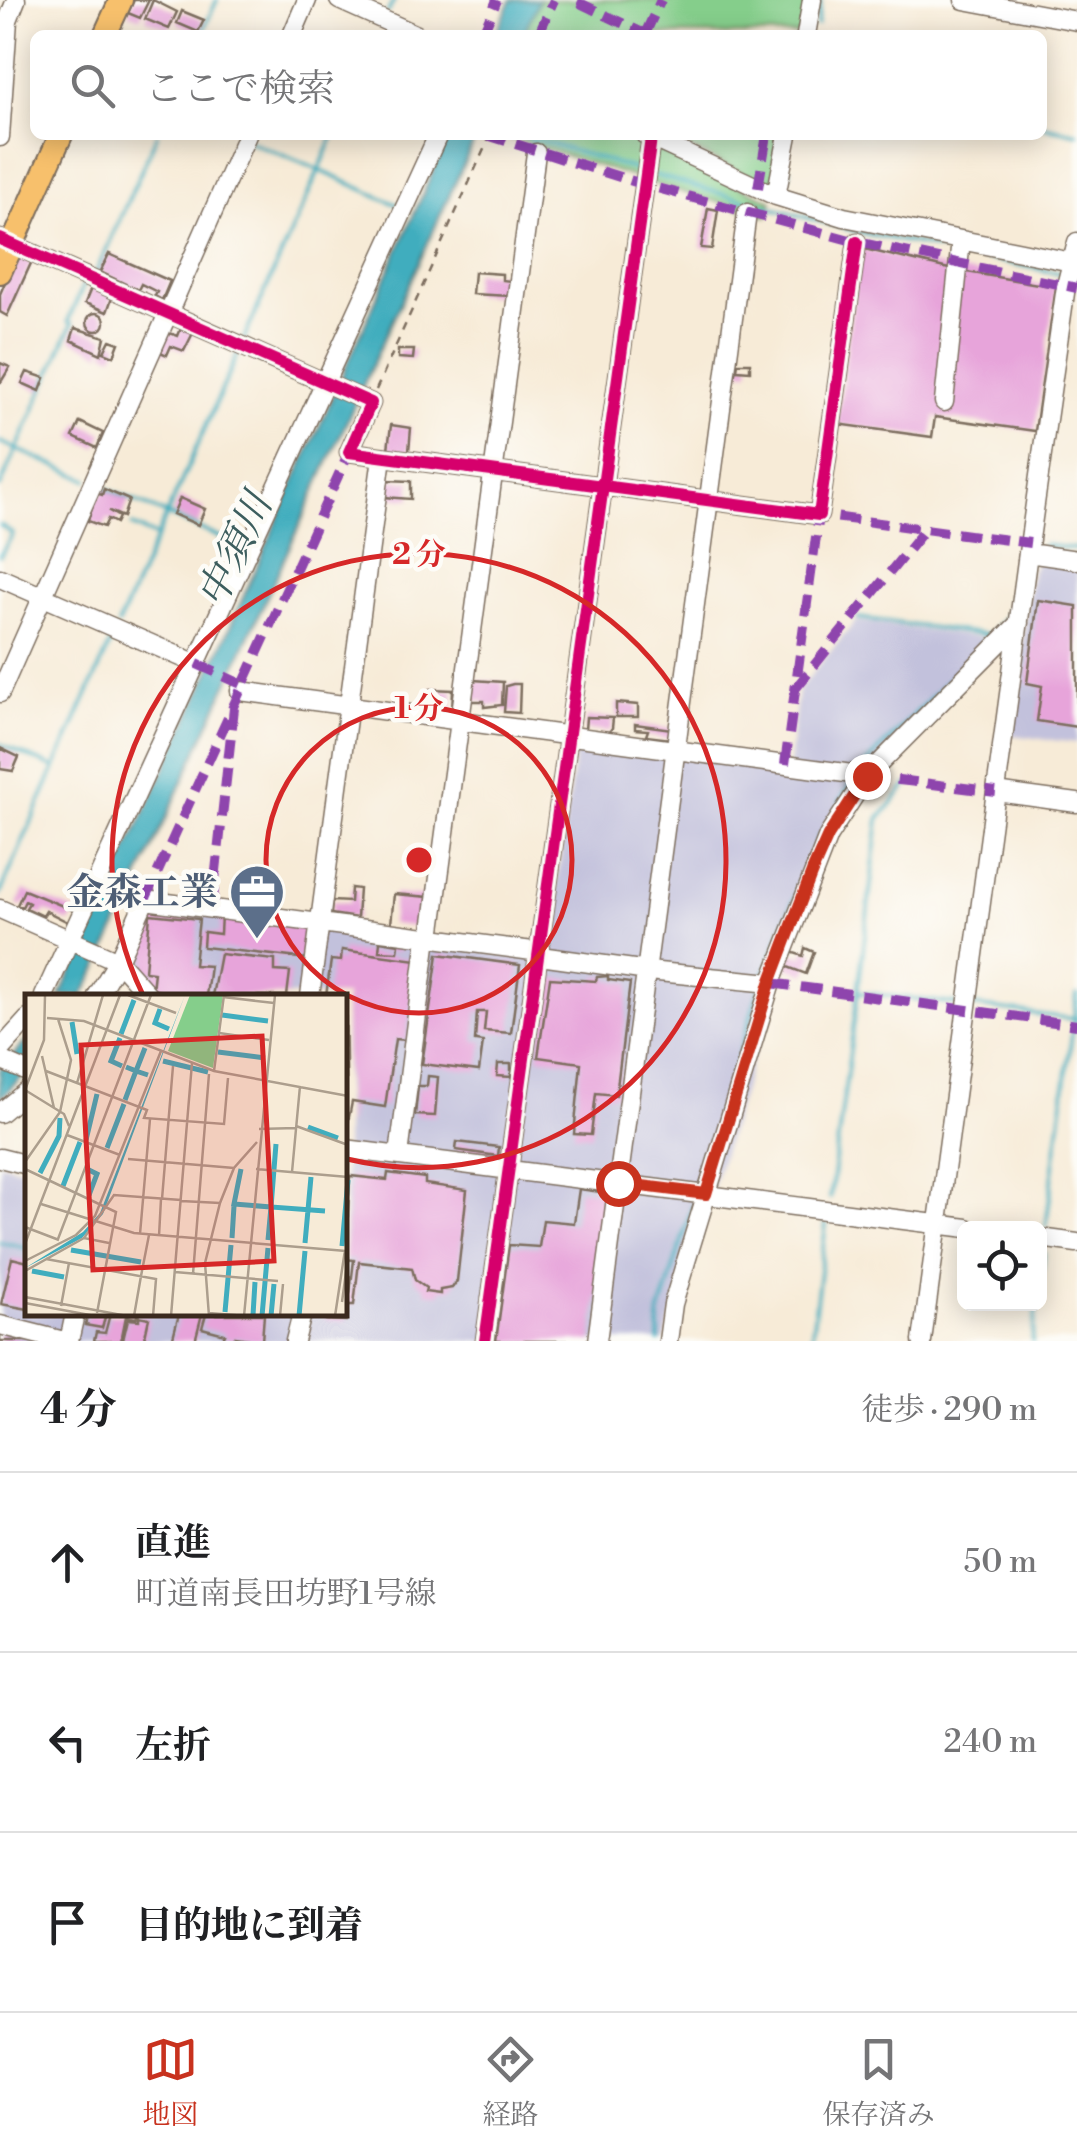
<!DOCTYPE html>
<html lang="ja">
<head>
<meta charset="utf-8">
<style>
  body { margin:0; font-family:"Libre Bodoni","Noto Serif JP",serif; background:#f2f2f2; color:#202124 }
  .controls { position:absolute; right:30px; bottom:30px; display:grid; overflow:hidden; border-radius:15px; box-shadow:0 5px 25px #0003 }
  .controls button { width:90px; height:90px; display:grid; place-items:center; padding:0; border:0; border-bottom:2px solid #e0e0e0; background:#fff; color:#202124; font:50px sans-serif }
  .stop { position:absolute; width:30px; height:30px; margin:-22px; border:8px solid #c8321e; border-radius:50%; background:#fff }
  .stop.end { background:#c8321e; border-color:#fff; box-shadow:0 2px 10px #0008 }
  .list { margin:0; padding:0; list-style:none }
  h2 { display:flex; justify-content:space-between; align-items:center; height:130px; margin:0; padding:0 40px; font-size:42px }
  h2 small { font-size:32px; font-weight:400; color:#757577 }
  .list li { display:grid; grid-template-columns:65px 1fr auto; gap:30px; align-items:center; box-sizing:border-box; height:180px; padding:0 40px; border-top:2px solid #e0e0e0 }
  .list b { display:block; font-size:38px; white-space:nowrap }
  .list p { margin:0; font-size:32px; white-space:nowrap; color:#757577 }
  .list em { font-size:32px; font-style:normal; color:#757577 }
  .icon { flex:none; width:55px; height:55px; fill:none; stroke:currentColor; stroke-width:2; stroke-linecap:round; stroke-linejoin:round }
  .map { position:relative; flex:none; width:1077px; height:1341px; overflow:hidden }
  .search { position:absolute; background:#fff; box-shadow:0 5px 25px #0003; left:30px; right:30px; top:30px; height:110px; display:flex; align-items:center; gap:25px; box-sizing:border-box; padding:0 35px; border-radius:15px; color:#757577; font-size:38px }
  .sheet { height:670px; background:#fff }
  nav { display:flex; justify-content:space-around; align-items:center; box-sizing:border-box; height:140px; border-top:2px solid #e0e0e0; background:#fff; font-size:28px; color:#757577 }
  nav a { display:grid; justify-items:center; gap:5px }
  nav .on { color:#c8321e }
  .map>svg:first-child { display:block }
</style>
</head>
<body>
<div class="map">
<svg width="1077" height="1341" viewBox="0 0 1077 1341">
  <rect width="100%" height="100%" fill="#fdfcf7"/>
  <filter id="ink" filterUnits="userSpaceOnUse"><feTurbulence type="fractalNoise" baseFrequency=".01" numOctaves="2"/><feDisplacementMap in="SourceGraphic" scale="20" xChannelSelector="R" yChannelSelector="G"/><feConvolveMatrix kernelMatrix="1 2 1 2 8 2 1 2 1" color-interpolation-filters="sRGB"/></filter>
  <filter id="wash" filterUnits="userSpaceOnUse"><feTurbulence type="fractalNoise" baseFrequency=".0048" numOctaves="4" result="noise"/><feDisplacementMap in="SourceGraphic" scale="40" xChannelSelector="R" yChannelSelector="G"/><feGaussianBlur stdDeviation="2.25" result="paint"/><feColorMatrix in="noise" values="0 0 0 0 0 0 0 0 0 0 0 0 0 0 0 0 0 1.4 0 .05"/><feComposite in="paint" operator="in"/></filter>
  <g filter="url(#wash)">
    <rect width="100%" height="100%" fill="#f7ebd7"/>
    <path fill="#c2c1dc" d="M1038 562 1077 566V743L1011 735 1032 571Z
      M856 621 993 639 822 839 664 1341H0V1163L27 1170 28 1314H345V996H156L128 965 127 957 146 912 155 908 546 961 577 741 788 771 798 691Z"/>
    <path fill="#85ce8b" stroke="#607c54" stroke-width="2.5" d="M538 0H808L802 35H522Z
      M502 135H628L772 201 767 216 655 184Z
      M662 135H783L775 179 766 184Z"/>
    <path fill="#40adbe" stroke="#3e6c6e" stroke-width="2.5" d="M511 0H539L523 35H495Z
      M449 135H477L100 964 83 996H60L216 658Z
      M27 1040V1072L0 1099V1070Z"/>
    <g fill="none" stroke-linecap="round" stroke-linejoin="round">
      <path stroke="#40adbe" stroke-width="4" d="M388 12 394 0
        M817 25 821 0
        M201 35 217 0
        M1042 126 1077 133
        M334 135 319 170 398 205
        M521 135 640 171
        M531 149 533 139
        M654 175 859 232 955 252
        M786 192 790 169
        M964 254 1063 274
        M95 275 157 135
        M244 339 319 170 249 141
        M0 442 88 480
        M98 485 244 548
        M0 487 72 324 68 321 84 284
        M0 525 13 534 0 556
        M132 526 155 536
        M1043 545 1077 549
        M858 618 988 635
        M118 625 239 351
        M0 744 55 768 0 894
        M55 768 115 633
        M862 768 970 658 1007 615 1014 587
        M908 784 879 819 858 992 964 1005
        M840 802 853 780
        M764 975 820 835
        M1077 995 1074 1019H1077
        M973 1006 1074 1019 1046 1226
        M700 1186 759 989
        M830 1198 858 992
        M0 1242 28 1248
        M1040 1286 1044 1253
        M659 1341V1315L693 1205
        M811 1341 826 1224
        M1032 1341 1037 1304"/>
    </g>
    <g id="blocks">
      <path fill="#e7a4da" d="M134 0H149L140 18 128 13Z
        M153 0 177 12 169 29 145 19Z
        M182 11 204 20 198 32 177 23Z
        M708 208 718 210 712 249 701 248Z
        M860 248 949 269 1056 287 1035 431 935 417 932 437 837 424Z
        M109 254 170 281 162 300 155 296 157 292 141 284 138 290 100 272Z
        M16 257 32 261 7 316 0 312V294Z
        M474 272 502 274V280L511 281 510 296 472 294Z
        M92 286 113 295 107 312 85 303Z
        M87 322a9 9 0 1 1 18 0a9 9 0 1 1-18 0Z
        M182 326 194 331 184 351 171 346 167 355 158 351 167 332 178 336Z
        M75 328 105 337 101 354 71 340Z
        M110 340 119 343 114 356 104 352Z
        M398 350H414L413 359 398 358Z
        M0 363 10 367 1 382H0Z
        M738 363H750V371L737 370Z
        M27 372 45 378 40 391 22 383Z
        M80 422 103 433 97 448 73 437Z
        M391 425 411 428 409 451 388 449Z
        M386 480 411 481V499L384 497Z
        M104 489 129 500 123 517 109 511 119 517 116 523 108 519 104 527 88 521 96 493 102 495Z
        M180 498 205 509 198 525 173 514Z
        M1038 600 1077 606V727L1037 721 1042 686 1027 683Z
        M473 680 503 682 502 705 484 707V701H472Z
        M513 684H520L519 713 504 712 506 686Z
        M431 689 453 690 452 710 439 708V699L430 698 428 711 425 710 426 694 431 695Z
        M616 703 638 705V717H616Z
        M586 717 613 718 612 728 609 732 585 730Z
        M635 724 672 729 671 739 646 736 648 730 635 729Z
        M0 748 19 757 13 771 0 769Z
        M351 888 359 889 357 918 331 914 332 901 350 902Z
        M24 890 75 911 70 923 46 911 43 916 26 908 29 903 25 901 22 907 17 905Z
        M394 894 429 897 425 928 391 924Z
        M150 914 199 919 194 965 210 966 206 996H166V992L152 990 154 972 145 971Z
        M221 914 312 928 308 959 203 947 204 932 220 934Z
        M380 941 399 944 398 952 379 951Z
        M805 948 814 952 806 974 785 966 791 952 803 956Z
        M342 950 417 960 406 1040 395 1039 385 1107 352 1102 347 1127 345 996H326L331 960 341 961Z
        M220 954 275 960V971L290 972 287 996H212Z
        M438 954 520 965 511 1033 484 1031 486 1012H477L475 1041 483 1042 479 1071 422 1064Z
        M608 976V980L630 983 616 1095 596 1093 591 1135 574 1134 581 1063 538 1057 550 978 596 981 597 977Z
        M498 1064H511V1077L497 1076Z
        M428 1076 438 1077 435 1116 415 1115 418 1086H427Z
        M457 1142 499 1147 498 1156 456 1150Z
        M388 1173 425 1178V1184L467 1190 457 1281 452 1288 440 1290V1294L425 1292 426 1288 415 1280 412 1268 359 1262 354 1305H348L345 1312V1293H350L354 1260 345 1259 350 1176 387 1180Z
        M579 1189 608 1193 592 1341H496L509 1245 539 1247 543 1220 574 1223Z
        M12 1258 28 1262V1309L1 1304Z
        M88 1314H106L102 1328 85 1325Z
        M110 1314H138L136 1318 126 1316 121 1341H94L96 1332 105 1333Z
        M179 1314H202L195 1341H172Z
        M206 1314H264L262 1341 235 1337 234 1340 223 1338 225 1334 202 1328Z
        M326 1314H347L346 1321 326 1320Z
        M139 1316 149 1318 144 1341 123 1340 128 1319 139 1320Z
        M0 1333 30 1341H0Z"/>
    </g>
  </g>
  <g filter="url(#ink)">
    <use href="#blocks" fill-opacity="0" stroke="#7d6e5f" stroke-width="2.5"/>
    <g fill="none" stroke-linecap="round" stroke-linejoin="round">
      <g stroke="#7d6e5f" stroke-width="21">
        <path id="minor" d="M339 0 417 35
          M964 0 1077 21
          M292 35 307 0
          M806 35 812 0
          M645 135 776 196 844 217 1077 263
          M0 137 8 20 16 0
          M776 196 788 135
          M0 239 371 403 349 452 819 515 857 242
          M944 402 961 240
          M1028 553 1077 560
          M0 578 197 664
          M240 691 867 776
          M0 693 247 135
          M996 792 1077 803
          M0 909 118 961 149 996
          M431 937 536 153
          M540 956 648 971 771 983
          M44 996 438 135
          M97 996 118 961 145 900 540 952
          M310 996 382 457
          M0 1050 28 1019
          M0 1060 28 1072
          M0 1113 28 1090
          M345 1149 967 1228
          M399 1155 427 937
          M0 1158 28 1165
          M1040 1238 1077 1243
          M0 1325 64 1341
          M69 1341 75 1314
          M295 1341 302 1314
          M485 1341 651 138
          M597 1341 747 213
          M668 1341 673 1304 771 983 828 836 867 776 1019 623
          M922 1341 1028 553 1066 286 1077 242"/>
      </g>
      <g stroke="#7d6e5f" stroke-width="26">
        <path id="major" d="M105 35 121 0
          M0 272 61 135"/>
      </g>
      <path stroke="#7d6e5f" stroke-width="2.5" stroke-dasharray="8 8" stroke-linecap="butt" d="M376 390 490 136"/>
      <use href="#minor" stroke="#fff" stroke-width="18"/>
      <use href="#major" stroke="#f7c06c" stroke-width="22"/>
      <path stroke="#8e44ad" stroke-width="10" stroke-dasharray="20 10" stroke-linecap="butt" d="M584 0 582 4 647 35
        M645 34 661 0
        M482 35 497 0
        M538 35 554 0
        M487 135 642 184 857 242 1077 288
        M758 188 767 135
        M197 664 241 684
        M795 689 926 528
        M785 764 819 515 1030 543
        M867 776 996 792
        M145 900 349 452
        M212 907 234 708
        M771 983 1077 1025"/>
      <g stroke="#fdfcf7" stroke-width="19">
        <path id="cycleway" d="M0 239 371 403 349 452 819 515 857 242
          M485 1341 651 138"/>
      </g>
      <use href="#cycleway" stroke="#d6006c" stroke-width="12"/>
    </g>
  </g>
  <g fill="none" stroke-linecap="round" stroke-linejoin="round" filter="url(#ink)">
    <path stroke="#c8321e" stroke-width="12" d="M618 1183 706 1194 770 983 812 872 828 836 867 776"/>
  </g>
  <g fill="none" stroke="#d62828" stroke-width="5">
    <circle cx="419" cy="860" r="153"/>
    <path d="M143 995A307 307 0 1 1 347 1159"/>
  </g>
  <defs>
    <g id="office-pin" transform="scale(2.875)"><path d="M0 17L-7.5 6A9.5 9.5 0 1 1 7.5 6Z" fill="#5c6f8a" stroke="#fdfcf7"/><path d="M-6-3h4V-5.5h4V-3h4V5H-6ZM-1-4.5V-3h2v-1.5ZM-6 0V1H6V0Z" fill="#fff"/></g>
  </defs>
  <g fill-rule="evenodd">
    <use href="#office-pin" x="257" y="892"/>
  </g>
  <g text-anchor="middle" stroke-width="9" stroke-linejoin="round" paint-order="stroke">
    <g font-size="38" font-weight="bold" fill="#4e5e75" stroke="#fdfcf7" text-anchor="end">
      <text x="218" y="905">金森工業</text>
    </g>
    <g font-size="40" font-style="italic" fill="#3d5e5e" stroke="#fdfcf7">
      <text transform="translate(234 550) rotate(-65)" y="14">中須川</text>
    </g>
  </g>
  <g transform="translate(25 994)">
    <rect width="322" height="322" fill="#f7ebd7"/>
    <path d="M165 1H198L188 74 143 57Z" fill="#85ce8b"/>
    <path d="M160 1 78 220 57 244 0 274 58 238 75 219Z" fill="#40adbe"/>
    <path fill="none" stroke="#40adbe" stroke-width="5" d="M135 15 130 29 144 35M197 21 243 27M47 28 52 60M96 40 109 6M95 44 86 67 97 72M120 54 111 77 123 81M193 58 240 64M138 67 183 78M100 106 111 77 101 73M283 133 313 144M61 146 72 100M251 150 246 213 300 217M82 154 99 110M216 175 209 210 246 213 243 246M64 176 72 180 64 201M15 179 34 142 35 124M38 192 55 148M207 244 209 212M280 249 286 183M317 252 323 186M46 256 116 268M7 277 39 283M200 318 206 251M228 321 230 288M237 322 243 254M246 322 249 290M274 322 280 257"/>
    <path fill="none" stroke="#ac9e8d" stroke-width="2.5" d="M103 1 151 19M198 3 249 9M22 24 59 27 189 77 323 102M194 39 244 46M17 62 29 114M21 77 122 116 119 124 199 130 203 84M189 77 199 1M52 89 78 1M0 96 19 46 20 1M0 96 39 120 44 132M271 132 323 151M234 135 271 134M42 141 95 161M103 165 209 174M0 168 35 118 46 66 33 25M0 175 91 218 72 319M231 175 323 183M267 178 275 92M137 205 148 72M156 207 195 209M16 210 109 239 321 257M0 233 34 246M115 240 125 125M134 242 136 205M59 244 89 201 156 206M33 245 126 1M0 250 95 1M21 265 131 285 128 322M0 267 51 241 70 222 136 57M0 277 59 244 84 249M150 278 253 287M168 280 184 80M116 282 124 241M0 303 102 322M317 308 323 263M0 309 70 322M36 312 44 269M184 319 221 322M109 322 116 282M146 322 167 69M184 322 180 269 195 209 209 174 232 148M219 322 250 1M255 322 258 290M310 322 320 256"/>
    <path fill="#d62828" fill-opacity="0.15" stroke="#d62828" stroke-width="5" d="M237 42 249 267 68 276 56 51Z"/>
    <rect width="322" height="322" fill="none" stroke="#3b2a1e" stroke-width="5"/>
  </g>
  <circle cx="419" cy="860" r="15" fill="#d62828" stroke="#fdfcf7" stroke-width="5"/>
  <g font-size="30" text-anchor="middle" font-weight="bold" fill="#d62828" stroke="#fdfcf7" stroke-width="9" stroke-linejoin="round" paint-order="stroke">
    <text x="419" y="564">2 分</text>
    <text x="419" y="718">1 分</text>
  </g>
</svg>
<div class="controls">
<button><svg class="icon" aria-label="locate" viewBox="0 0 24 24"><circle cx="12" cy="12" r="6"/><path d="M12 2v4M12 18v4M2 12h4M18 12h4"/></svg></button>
</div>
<div class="stop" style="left:618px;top:1183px"></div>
<div class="stop end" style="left:867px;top:776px"></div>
<div class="search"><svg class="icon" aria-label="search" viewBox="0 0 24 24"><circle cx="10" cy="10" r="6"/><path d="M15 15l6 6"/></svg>ここで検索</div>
</div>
<section class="sheet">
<h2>4 分<small>徒歩 · 290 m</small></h2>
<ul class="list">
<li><svg class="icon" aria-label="ahead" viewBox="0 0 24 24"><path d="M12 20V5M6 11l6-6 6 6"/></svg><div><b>直進</b><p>町道南長田坊野1号線</p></div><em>50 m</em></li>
<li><svg class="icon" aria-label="left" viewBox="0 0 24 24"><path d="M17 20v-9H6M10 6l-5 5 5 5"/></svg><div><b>左折</b></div><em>240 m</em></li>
<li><svg class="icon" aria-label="arrive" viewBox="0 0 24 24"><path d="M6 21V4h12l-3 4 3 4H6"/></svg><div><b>目的地に到着</b></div></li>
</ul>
</section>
<nav>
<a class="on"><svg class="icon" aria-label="map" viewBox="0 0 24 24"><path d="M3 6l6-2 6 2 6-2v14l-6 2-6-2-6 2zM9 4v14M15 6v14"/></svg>地図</a>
<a><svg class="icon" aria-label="directions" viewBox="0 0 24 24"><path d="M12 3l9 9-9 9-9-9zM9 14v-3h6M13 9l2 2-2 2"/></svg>経路</a>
<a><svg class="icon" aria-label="saved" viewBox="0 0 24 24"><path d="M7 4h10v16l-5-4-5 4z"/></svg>保存済み</a>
</nav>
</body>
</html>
